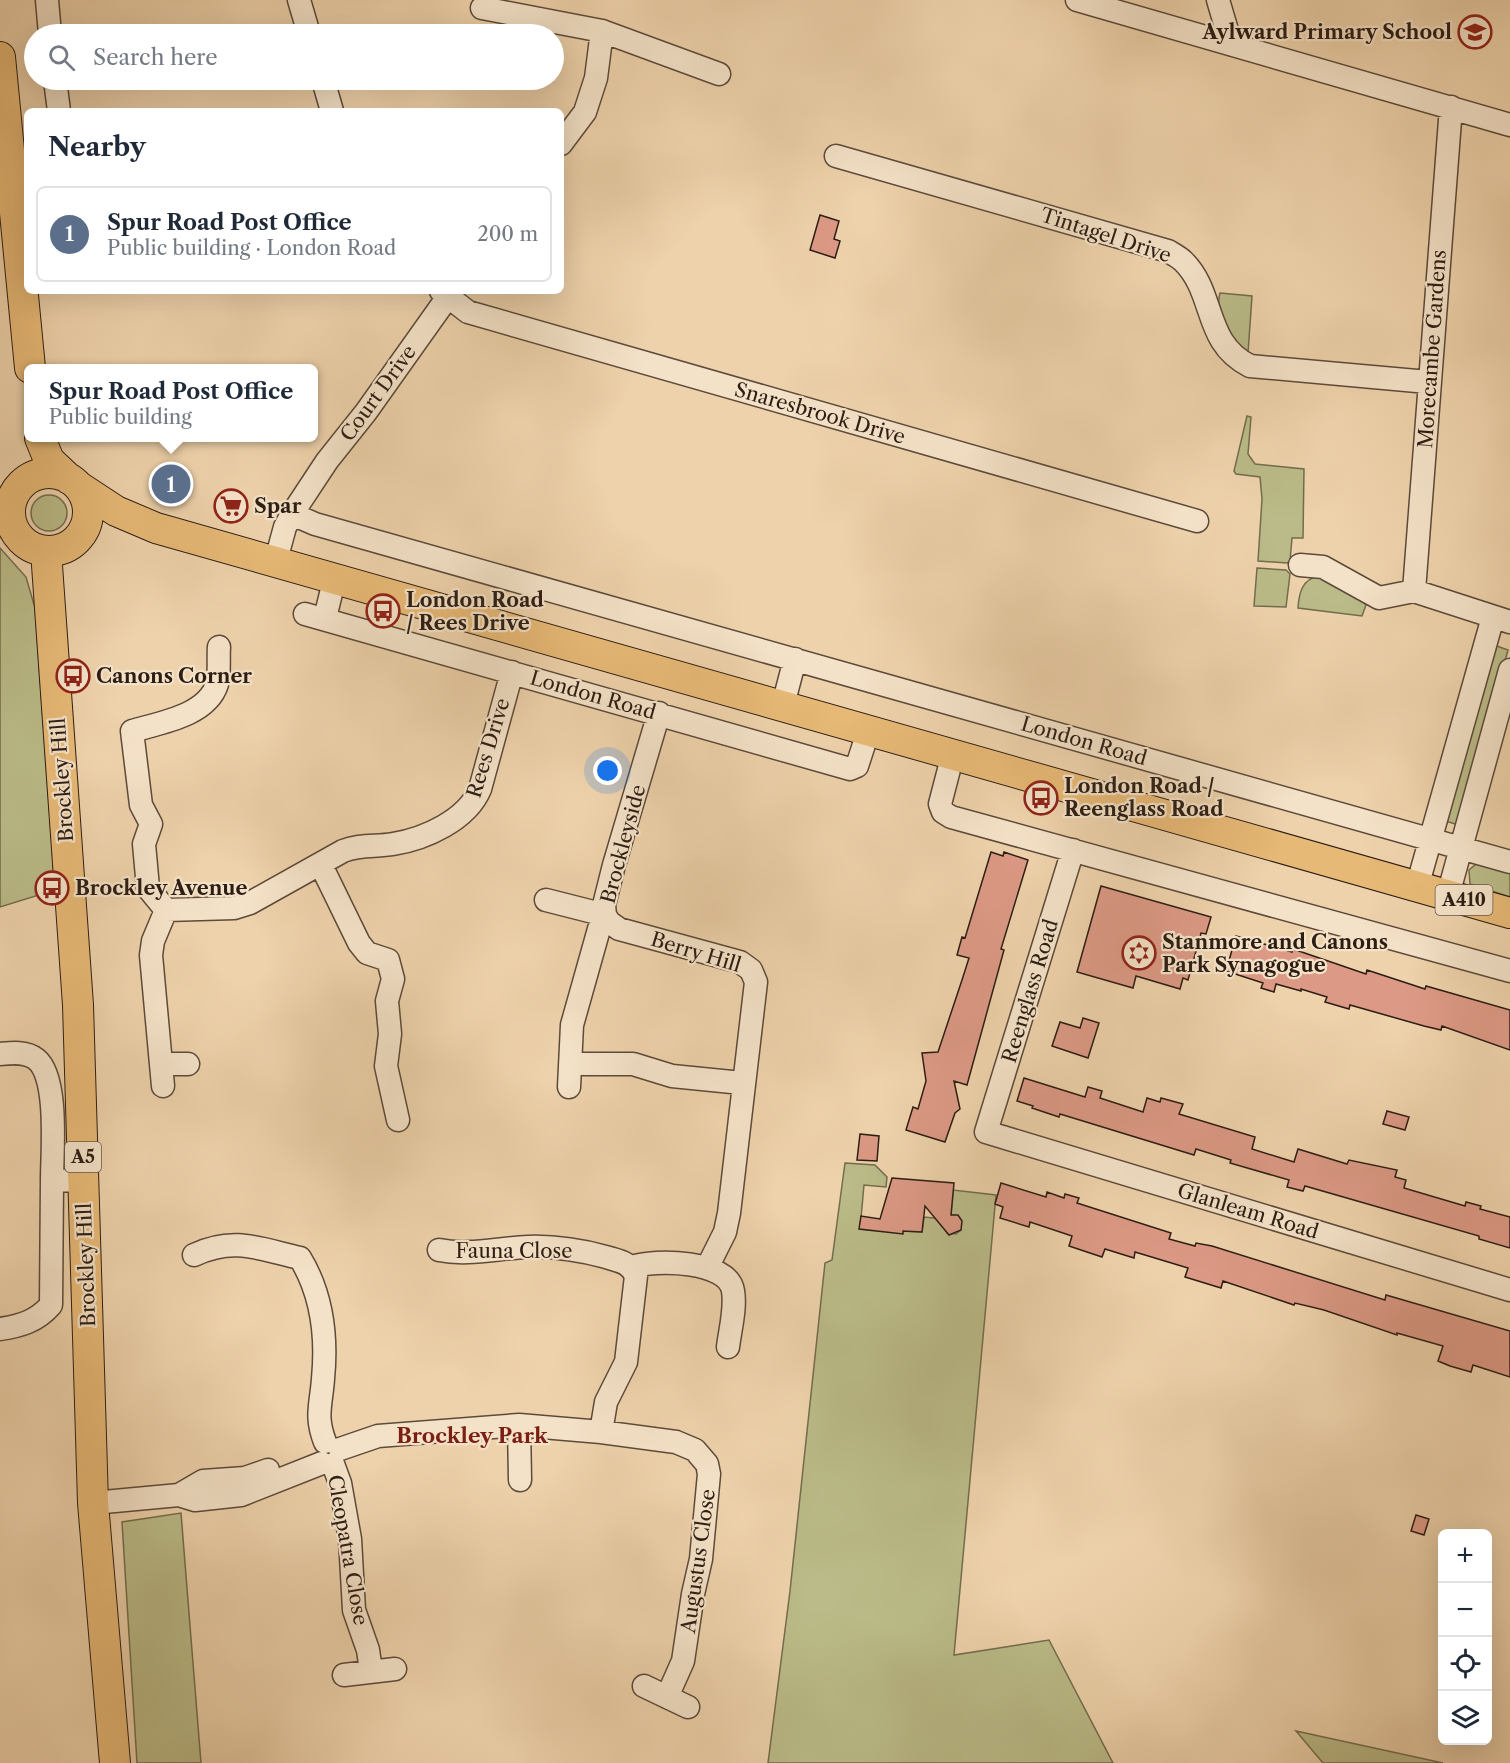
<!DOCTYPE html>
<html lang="en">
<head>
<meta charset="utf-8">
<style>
  body { margin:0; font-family:"Libre Caslon Text",serif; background:#f6f6f7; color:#1f2937 }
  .controls { position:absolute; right:18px; bottom:18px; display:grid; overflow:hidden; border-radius:9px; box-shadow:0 6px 24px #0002 }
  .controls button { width:54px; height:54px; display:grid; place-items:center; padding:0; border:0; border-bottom:2px solid #e0e1e3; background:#fff; color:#1f2937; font:30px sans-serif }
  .you { position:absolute; left:608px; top:771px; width:21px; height:21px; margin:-15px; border:4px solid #fff; border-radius:50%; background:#1a73e8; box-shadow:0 0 0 9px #1a73e833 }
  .badge { display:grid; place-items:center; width:39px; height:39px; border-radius:50%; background:#8f2418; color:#fff; font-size:20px; font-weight:700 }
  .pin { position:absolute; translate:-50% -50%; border:3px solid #fff; box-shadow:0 2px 6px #0006 }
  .popup { position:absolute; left:24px; top:364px; width:294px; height:78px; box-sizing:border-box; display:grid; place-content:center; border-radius:9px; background:#fff; filter:drop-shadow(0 2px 4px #0005); font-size:20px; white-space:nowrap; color:#747a83 }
  .popup b { font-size:22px; color:#1f2937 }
  .popup::after { content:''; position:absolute; left:50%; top:100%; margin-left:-12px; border:12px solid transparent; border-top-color:#fff }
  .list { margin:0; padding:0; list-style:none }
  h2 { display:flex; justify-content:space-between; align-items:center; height:78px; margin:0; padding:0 24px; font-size:26px }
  h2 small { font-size:20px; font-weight:400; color:#747a83 }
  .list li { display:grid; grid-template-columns:39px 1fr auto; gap:18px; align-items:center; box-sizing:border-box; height:96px; margin:0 12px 12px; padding:0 12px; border:2px solid #e0e1e3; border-radius:9px }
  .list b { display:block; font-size:22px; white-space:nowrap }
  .list p { margin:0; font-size:20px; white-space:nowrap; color:#747a83 }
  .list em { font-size:20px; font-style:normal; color:#747a83 }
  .icon { flex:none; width:33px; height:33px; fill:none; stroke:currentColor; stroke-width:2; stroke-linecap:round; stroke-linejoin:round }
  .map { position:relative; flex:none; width:1510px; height:1763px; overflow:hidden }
  .search { position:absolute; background:#fff; box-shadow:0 6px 24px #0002; left:24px; top:24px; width:540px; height:66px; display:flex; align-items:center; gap:15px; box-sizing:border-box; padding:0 21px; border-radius:33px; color:#747a83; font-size:22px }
  .panel { position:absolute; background:#fff; box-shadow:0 6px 24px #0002; left:24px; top:108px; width:540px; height:186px; border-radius:9px }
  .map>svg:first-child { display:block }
</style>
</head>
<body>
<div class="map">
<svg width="1510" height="1763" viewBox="0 0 1510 1763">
  <rect width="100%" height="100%" fill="#eed2ab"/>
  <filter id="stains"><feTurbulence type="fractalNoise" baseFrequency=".00333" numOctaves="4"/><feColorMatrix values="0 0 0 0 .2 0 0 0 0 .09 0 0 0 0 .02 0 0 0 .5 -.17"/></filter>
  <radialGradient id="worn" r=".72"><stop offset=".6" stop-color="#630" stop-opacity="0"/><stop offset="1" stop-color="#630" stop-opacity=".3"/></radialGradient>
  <path fill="#babb88" stroke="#736c4e" stroke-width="1.5" d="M1220 293 1252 296 1248 353C1232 341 1214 313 1220 293Z
    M1247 416 1251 417 1248 454 1255 464 1304 469 1303 538H1292L1290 561 1287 563 1258 561 1262 499 1260 477 1236 474 1234 471Z
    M31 513a18 18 0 1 1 36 0a18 18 0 1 1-36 0Z
    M0 548 26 577 35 608 55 890 0 907Z
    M1257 568 1286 570 1290 574 1286 607 1254 606Z
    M1319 576 1363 601 1366 605 1362 616 1298 608C1299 593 1302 579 1319 576Z
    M1494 645 1508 650 1459 825 1445 821Z
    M1476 864 1510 868V897L1470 884 1469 870Z
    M845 1163 875 1165 887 1177 886 1187 864 1185 860 1229 922 1232 924 1217 944 1219 947 1233 956 1234 961 1230 958 1216 951 1215 953 1190 996 1195 954 1655 1049 1640 1113 1763H768L790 1591 825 1263 832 1260Z
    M181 1513 201 1763H137L122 1522Z
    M1296 1731 1443 1763H1323Z"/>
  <path fill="#dc9985" stroke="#2c1d14" stroke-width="1.5" d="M820 215 839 221 834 239 840 241 835 258 810 250Z
    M991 852 1003 856 1004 852 1028 860 1001 949 1004 950 967 1085 954 1081 960 1109 955 1113 945 1142 906 1130 913 1107 918 1109 926 1081 922 1053 938 1052 962 980 969 958 957 955 962 937 965 938Z
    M1101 886 1211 917 1206 934 1201 933 1188 980 1183 978 1180 989 1136 976 1133 988 1077 972Z
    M1236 936 1292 952 1293 949 1366 974 1367 970 1425 989 1426 986 1510 1010V1050L1442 1026 1441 1030 1424 1026 1350 1005 1349 1009 1325 1002 1327 997 1301 989V991L1276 984 1274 992 1261 988 1263 983 1226 971Z
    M1083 1018 1099 1023 1088 1058 1052 1046 1060 1022 1080 1028Z
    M1024 1078 1085 1097 1088 1087 1102 1091 1100 1098 1143 1112 1147 1098 1160 1102 1161 1098 1183 1104 1179 1114 1255 1137 1252 1149 1294 1162 1298 1149 1347 1164 1349 1160 1397 1170 1395 1177 1406 1180 1404 1188 1465 1206 1466 1202 1481 1206 1480 1209 1510 1217V1248L1479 1239V1236L1305 1186 1303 1191 1287 1187 1289 1180 1230 1163 1231 1160 1196 1149 1194 1155 1060 1114 1059 1117 1032 1108 1033 1106 1017 1101Z
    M1387 1111 1409 1117 1405 1130 1383 1124Z
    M860 1134 879 1136 877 1161 857 1160Z
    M892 1178 954 1183 951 1215H958L962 1221 961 1230 949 1235 925 1206 922 1232 903 1231V1234L859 1229 861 1216 880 1219Z
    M1001 1183 1046 1197 1047 1192 1064 1198 1065 1194 1079 1198 1077 1203 1171 1233 1169 1239 1195 1246 1196 1243 1212 1246 1385 1300 1386 1295 1510 1331V1377L1473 1365 1471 1372 1450 1366 1438 1361 1443 1346 1397 1333V1335L1324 1310 1295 1303 1294 1305 1223 1281 1221 1288 1185 1277 1188 1268 1135 1252 1134 1258 1105 1249 1102 1257 1069 1246 1072 1236 1030 1222 1029 1227 1000 1218 1003 1207 995 1204Z
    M1416 1515 1429 1519 1424 1535 1411 1531Z"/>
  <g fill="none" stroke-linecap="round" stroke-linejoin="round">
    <g stroke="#5c4a3a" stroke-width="25">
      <path id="minor" d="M47 0 50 34
        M299 0 309 34
        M1077 0 1510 125
        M1218 0 1231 44
        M482 8 602 31 719 74
        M55 80 59 111
        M323 80 332 111
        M1451 107 1414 591 1510 622
        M561 144 585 112 596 78 602 31
        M836 156 1168 251C1173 254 1179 257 1183 261 1216 293 1203 343 1250 366L1428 382
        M441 291 468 312 1197 521
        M292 514 315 524 1510 862
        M276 560 285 527 292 514 327 461 366 412 452 291
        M1300 565 1323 567 1379 598 1414 591
        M305 614 850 769 857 766 869 729
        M325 618 335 577
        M783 705 795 659
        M953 754 940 804 943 812 951 817 1510 971
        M1073 850 986 1132 1510 1290
        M321 865 359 943 367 953 388 960 393 979 387 1001 390 1034 386 1066 398 1120
        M1417 887 1493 617
        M1448 895 1510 670
        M546 900 605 915 604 905 614 865 659 713
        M166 910 148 888 144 844 151 824 141 805 132 731C159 723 207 716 217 684 220 675 218 658 219 647
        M605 915 609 922 619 929 740 962 751 970 756 982 729 1213 725 1232 707 1268
        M0 1054C11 1053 26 1051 36 1059 59 1077 52 1152 52 1180
        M161 1064H188
        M571 1064H633L672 1076 742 1083
        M163 1086 151 955 153 941 166 910 234 908 250 903 343 851C360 844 376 847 393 844 425 839 467 820 480 789L512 672
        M569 1087 572 1025 599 929 607 919
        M439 1250C468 1256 498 1248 528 1247 555 1246 580 1250 606 1257 619 1261 630 1262 636 1276L626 1362 606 1402 601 1432
        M194 1255C234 1236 260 1249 300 1258 322 1294 327 1338 323 1379 321 1406 315 1416 325 1442
        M632 1267C654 1259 729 1260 733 1291 736 1308 730 1330 728 1347
        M0 1329C21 1326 37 1321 51 1305L52 1180 83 1181
        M519 1425 520 1480
        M340 1449 378 1436 519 1425 601 1432 676 1442 695 1450 707 1464 709 1474 701 1559 693 1594 683 1661 667 1697
        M333 1464 340 1483 350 1539 354 1610 368 1650 371 1671
        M179 1495 203 1481 245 1478 268 1470
        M93 1503 179 1495 195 1500 241 1495 322 1463
        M344 1675 395 1669
        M644 1686 688 1707"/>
    </g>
    <g stroke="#2c1d14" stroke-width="32">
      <path id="major" d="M0 57 30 368
        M40 438 49 460 69 479
        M10 512a39 39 0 1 1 78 0a39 39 0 1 1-78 0Z
        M78 486 116 511 156 528 1510 913
        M46 551 78 1005 93 1503 115 1763"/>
    </g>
    <use href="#minor" stroke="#f4e2c8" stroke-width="22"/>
    <use href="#major" stroke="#e7b976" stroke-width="30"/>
  </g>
  <defs>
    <g id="school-ring" transform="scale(1.725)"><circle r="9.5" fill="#f4e2c8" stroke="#8f2418" stroke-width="1.5"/><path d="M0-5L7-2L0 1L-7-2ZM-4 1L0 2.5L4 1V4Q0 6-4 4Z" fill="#8f2418"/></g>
    <g id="supermarket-ring" transform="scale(1.725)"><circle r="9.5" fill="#f4e2c8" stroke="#8f2418" stroke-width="1.5"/><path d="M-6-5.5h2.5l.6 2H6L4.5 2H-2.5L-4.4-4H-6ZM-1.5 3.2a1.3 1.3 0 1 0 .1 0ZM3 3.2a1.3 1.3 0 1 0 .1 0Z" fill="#8f2418"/></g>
    <g id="bus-ring" transform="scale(1.725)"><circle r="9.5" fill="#f4e2c8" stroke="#8f2418" stroke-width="1.5"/><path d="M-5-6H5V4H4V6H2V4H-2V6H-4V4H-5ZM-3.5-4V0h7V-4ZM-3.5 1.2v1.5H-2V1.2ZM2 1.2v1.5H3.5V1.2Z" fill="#8f2418"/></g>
    <g id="synagogue-ring" transform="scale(1.725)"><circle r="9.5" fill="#f4e2c8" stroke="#8f2418" stroke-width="1.5"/><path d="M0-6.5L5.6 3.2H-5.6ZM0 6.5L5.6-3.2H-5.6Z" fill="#8f2418"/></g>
  </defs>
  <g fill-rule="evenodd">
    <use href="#school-ring" x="1475" y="32"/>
    <use href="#supermarket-ring" x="231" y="506"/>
    <use href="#bus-ring" x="383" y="611"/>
    <use href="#bus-ring" x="73" y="676"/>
    <use href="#bus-ring" x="1041" y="798"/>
    <use href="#bus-ring" x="52" y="888"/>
    <use href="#synagogue-ring" x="1139" y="953"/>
  </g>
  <g text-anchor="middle" stroke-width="4.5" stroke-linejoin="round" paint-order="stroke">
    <g fill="#f4e2c8" stroke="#68584a" stroke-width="1.5">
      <rect x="1435.5" y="885" width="57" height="30" rx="4.5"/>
      <rect x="65" y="1142" width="36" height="30" rx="4.5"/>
    </g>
    <g font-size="18" font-weight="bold" fill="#2c1d14">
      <text x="1464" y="906">A410</text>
      <text x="83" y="1163">A5</text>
    </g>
    <g font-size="20" font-weight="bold" fill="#2c1d14" stroke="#f4e2c8" text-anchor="start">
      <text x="1452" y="39" text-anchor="end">Aylward Primary School</text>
      <text x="254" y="513">Spar</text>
      <text x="406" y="607">London Road<tspan x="406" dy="23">/ Rees Drive</tspan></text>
      <text x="96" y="683">Canons Corner</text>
      <text x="1064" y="793">London Road /<tspan x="1064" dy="23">Reenglass Road</tspan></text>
      <text x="75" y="895">Brockley Avenue</text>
      <text x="1162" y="949">Stanmore and Canons<tspan x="1162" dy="23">Park Synagogue</tspan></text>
    </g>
    <g font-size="20" fill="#2c1d14" stroke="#f4e2c8">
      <text transform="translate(1106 235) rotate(18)" y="7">Tintagel Drive</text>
      <text transform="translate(1432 349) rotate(-86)" y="7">Morecambe Gardens</text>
      <text transform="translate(378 393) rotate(-54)" y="7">Court Drive</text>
      <text transform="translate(820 413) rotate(16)" y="7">Snaresbrook Drive</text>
      <text transform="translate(593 695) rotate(16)" y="7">London Road</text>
      <text transform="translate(1084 741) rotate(16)" y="7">London Road</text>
      <text transform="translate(488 748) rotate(-73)" y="7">Rees Drive</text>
      <text transform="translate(62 780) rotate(-94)" y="7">Brockley Hill</text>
      <text transform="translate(623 844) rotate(-75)" y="7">Brockleyside</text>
      <text transform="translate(696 952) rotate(17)" y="7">Berry Hill</text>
      <text transform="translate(1030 991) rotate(-73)" y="7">Reenglass Road</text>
      <text transform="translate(1248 1211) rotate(17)" y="7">Glanleam Road</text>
      <text x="514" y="1258">Fauna Close</text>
      <text transform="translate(86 1265) rotate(-92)" y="7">Brockley Hill</text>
      <text transform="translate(348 1550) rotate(80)" y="7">Cleopatra Close</text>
      <text transform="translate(698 1561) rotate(-82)" y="7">Augustus Close</text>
    </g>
    <g font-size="21" font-weight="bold" fill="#7a1f14" stroke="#f4e2c8">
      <text x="472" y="1443">Brockley Park</text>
    </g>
  </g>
  <rect width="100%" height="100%" filter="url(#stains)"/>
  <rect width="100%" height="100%" fill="url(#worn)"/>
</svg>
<div class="controls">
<button>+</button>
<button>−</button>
<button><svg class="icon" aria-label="locate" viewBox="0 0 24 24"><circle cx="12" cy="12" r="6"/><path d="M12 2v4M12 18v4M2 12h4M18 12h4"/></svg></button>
<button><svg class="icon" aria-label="layers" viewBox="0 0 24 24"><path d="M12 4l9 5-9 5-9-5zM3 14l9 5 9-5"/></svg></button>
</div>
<div class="you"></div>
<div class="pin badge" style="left:171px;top:484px;background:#5c6f8a">1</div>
<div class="popup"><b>Spur Road Post Office</b>Public building</div>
<div class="search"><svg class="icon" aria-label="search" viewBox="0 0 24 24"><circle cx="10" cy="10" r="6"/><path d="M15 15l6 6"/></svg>Search here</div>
<section class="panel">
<h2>Nearby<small></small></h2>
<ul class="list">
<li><span class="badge" style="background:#5c6f8a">1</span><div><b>Spur Road Post Office</b><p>Public building · London Road</p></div><em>200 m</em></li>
</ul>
</section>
</div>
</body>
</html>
